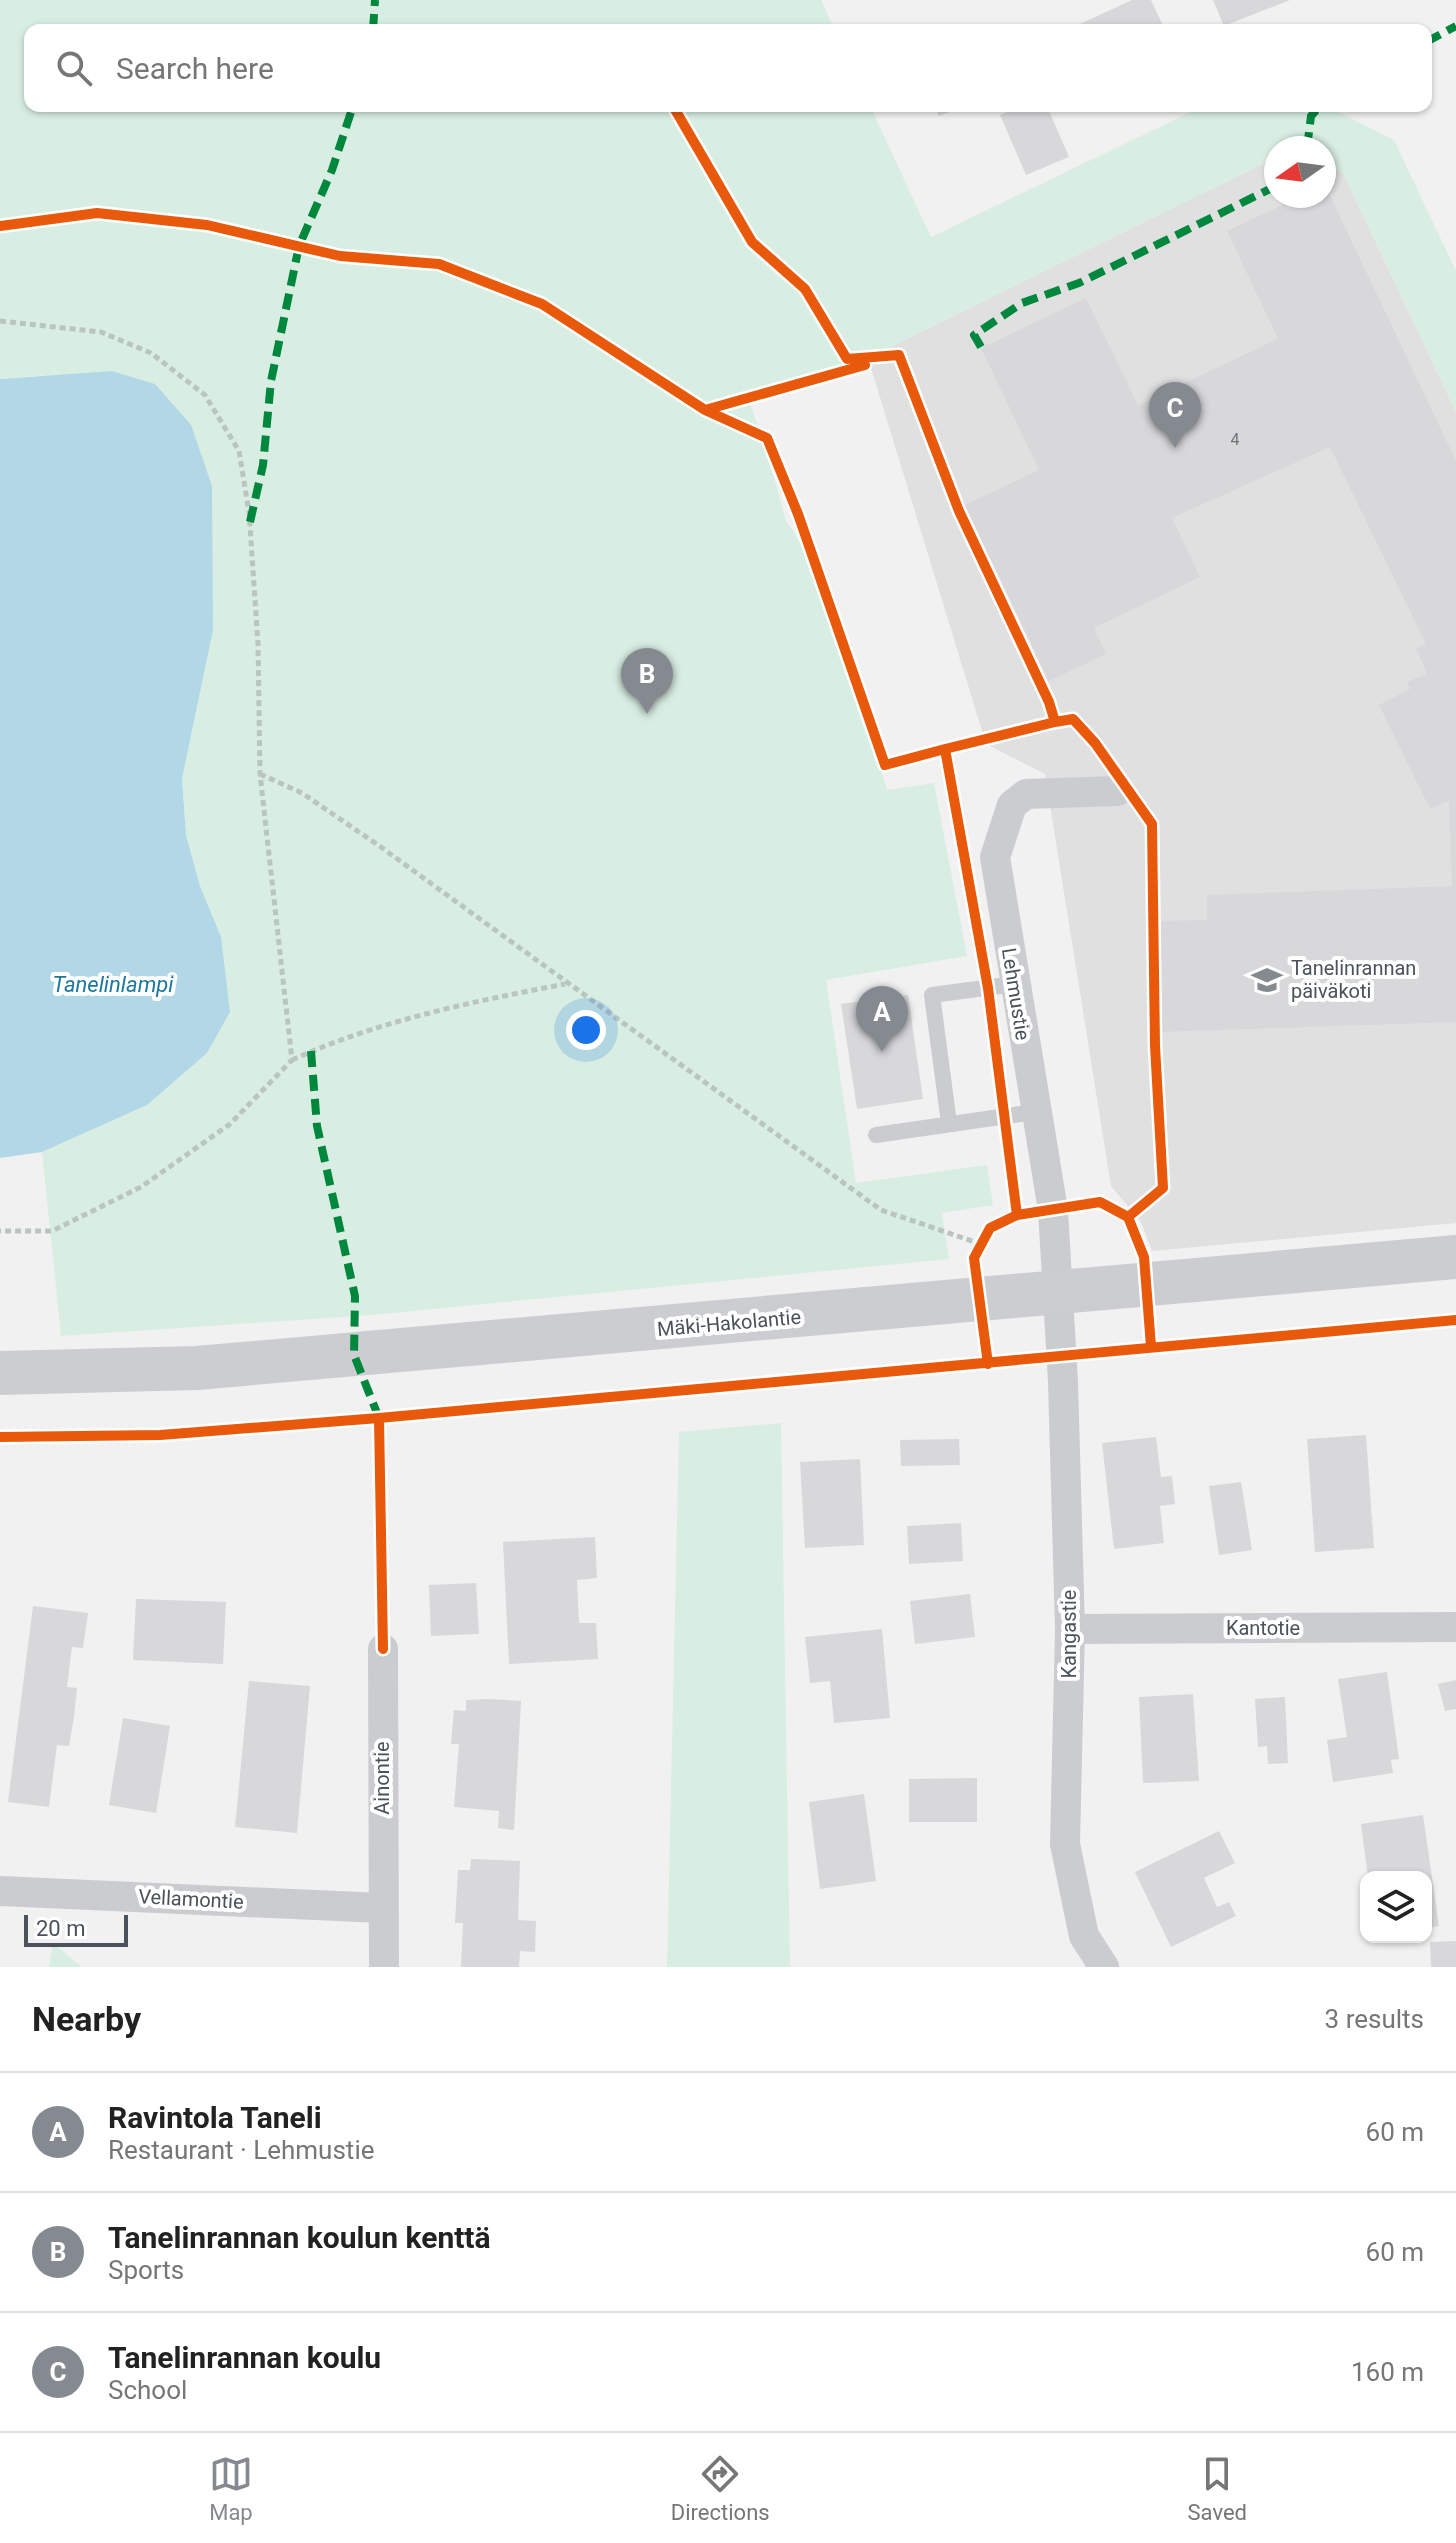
<!DOCTYPE html>
<html lang="en">
<head>
<meta charset="utf-8">
<style>
  body { margin:0; font-family:Roboto,sans-serif; background:#f2f2f2; color:#222 }
  .controls { position:absolute; right:24px; bottom:24px; display:grid; overflow:hidden; border-radius:16px; box-shadow:0 2px 6px #0004 }
  .controls button { width:72px; height:72px; display:grid; place-items:center; padding:0; border:0; border-bottom:2px solid #e0e0e0; background:#fff; color:#222; font:40px sans-serif }
  .compass { position:absolute; left:1264px; top:136px; width:72px; height:72px; border-radius:50%; background:#fff; box-shadow:0 2px 6px #0004; rotate:256deg }
  .scale { position:absolute; left:24px; bottom:20px; width:104px; box-sizing:border-box; padding-left:8px; border:4px solid #4a525c; border-top:0; font-size:22px; line-height:28px; white-space:nowrap; color:#4a525c; -webkit-text-stroke:6px #fff; paint-order:stroke }
  .you { position:absolute; left:586px; top:1030px; width:28px; height:28px; margin:-20px; border:6px solid #fff; border-radius:50%; background:#1a73e8; box-shadow:0 0 0 12px #1a73e833 }
  .badge { display:grid; place-items:center; width:52px; height:52px; border-radius:50%; background:#858a90; color:#fff; font-size:26px; font-weight:700 }
  .pin { position:absolute; translate:-50% -66px; filter:drop-shadow(0 2px 4px #0008) }
  .pin::after { content:''; position:absolute; top:42px; width:28px; height:24px; background:inherit; clip-path:polygon(0 0,100% 0,50% 100%) }
  .list { margin:0; padding:0; list-style:none }
  h2 { display:flex; justify-content:space-between; align-items:center; height:104px; margin:0; padding:0 32px; font-size:34px }
  h2 small { font-size:26px; font-weight:400; color:#767676 }
  .list li { display:grid; grid-template-columns:52px 1fr auto; gap:24px; align-items:center; box-sizing:border-box; height:120px; padding:0 32px; border-top:2px solid #e0e0e0 }
  .list b { display:block; font-size:30px; white-space:nowrap }
  .list p { margin:0; font-size:26px; white-space:nowrap; color:#767676 }
  .list em { font-size:26px; font-style:normal; color:#767676 }
  .icon { flex:none; width:44px; height:44px; fill:none; stroke:currentColor; stroke-width:2; stroke-linecap:round; stroke-linejoin:round }
  .map { position:relative; flex:none; width:1456px; height:1967px; overflow:hidden }
  .search { position:absolute; background:#fff; box-shadow:0 2px 6px #0004; left:24px; right:24px; top:24px; height:88px; display:flex; align-items:center; gap:20px; box-sizing:border-box; padding:0 28px; border-radius:16px; color:#767676; font-size:30px }
  .sheet { height:464px; background:#fff }
  nav { display:flex; justify-content:space-around; align-items:center; box-sizing:border-box; height:112px; border-top:2px solid #e0e0e0; background:#fff; font-size:22px; color:#767676 }
  nav a { display:grid; justify-items:center; gap:4px }
  nav .on { color:#858a90 }
  .map>svg:first-child { display:block }
</style>
</head>
<body>
<div class="map">
<svg width="1456" height="1967" viewBox="0 0 1456 1967">
  <rect width="100%" height="100%" fill="#f2f1f1"/>
  <path fill="#e0e0e1" d="M1276 157V196H1324V162L1343 173 1456 412V1223L1152 1251 1141 1222 1111 1186 1045 774 986 744 868 358Z"/>
  <path fill="#d9eee2" d="M0 0H821L835 30H30V106H870L931 237 1203 106H1327L1394 140 1456 271V412L1343 173 1324 162V148H1276V157L868 358 748 398 766 448 786 521 821 573 887 790 934 783 967 956 826 980 856 1183 987 1165 993 1205 942 1213 949 1259 372 1315 61 1336 42 1152 147 1105 200 886 186 835 182 779 213 630 46 375 0 379Z
    M781 1423 790 1967H667L679 1432Z
    M53 1943 82 1967H49Z"/>
  <path fill="#b2d8e7" d="M112 371 155 384 191 425 212 486 213 630 182 779 186 835 200 886 221 937 230 1012 207 1053 147 1105 42 1152 0 1158V379Z"/>
  <path fill="#d8d8da" d="M1132 0H1151L1165 30H1067Z
    M1213 0H1290L1224 26Z
    M934 106H965L939 116Z
    M1022 106H1047L1069 157 1026 175 1000 115Z
    M1324 183 1456 461V1022L1158 1032 1154 921 1207 920V895L1452 886 1449 801 1430 809 1379 705 1410 689 1407 682 1427 674 1416 648 1426 644 1330 447 1172 518 1200 577 1094 628 1106 654 1049 681 965 505 1039 470 981 348 1086 298 1138 405 1278 339 1227 231 1301 196H1324Z
    M908 995 923 1099 857 1109 841 1004Z
    M1366 1435 1374 1548 1315 1552 1307 1439Z
    M1156 1437 1161 1477 1172 1476 1175 1504 1160 1506 1164 1543 1114 1549 1102 1443Z
    M959 1439 960 1465 901 1466 900 1440Z
    M860 1459 864 1545 805 1548 800 1462Z
    M1241 1482 1252 1550 1219 1555 1209 1486Z
    M961 1523 963 1561 909 1564 907 1526Z
    M595 1537 597 1578 577 1580 579 1623H596L598 1659 509 1664 503 1542Z
    M476 1583 479 1634 431 1636 429 1585Z
    M970 1594 975 1637 915 1644 910 1601Z
    M136 1599 226 1602 223 1664 133 1660Z
    M33 1606 88 1613 83 1648 72 1647 67 1687 77 1688 74 1717 69 1746 57 1745 49 1807 8 1802Z
    M882 1629 890 1718 834 1723 830 1681 810 1683 805 1637Z
    M1387 1672 1399 1759 1391 1760 1393 1773 1333 1782 1327 1740 1347 1737 1338 1679Z
    M1456 1680V1709L1445 1711 1438 1684Z
    M249 1681 310 1686 297 1833 235 1827Z
    M1193 1694 1199 1781 1143 1783 1139 1697Z
    M1285 1697 1288 1763 1268 1764 1267 1746 1258 1747 1255 1699Z
    M488 1699 521 1701 514 1830 498 1828 499 1811 454 1807 459 1744H451L454 1710 466 1711V1700Z
    M123 1718 170 1726 156 1813 109 1805Z
    M977 1778V1822H909V1779Z
    M864 1794 876 1881 820 1889 809 1802Z
    M1423 1815 1439 1926 1426 1928V1877H1368L1361 1824Z
    M1219 1831 1235 1863 1204 1878 1217 1907 1229 1902 1236 1916 1171 1947 1135 1872Z
    M471 1859 520 1861 518 1920 536 1921 535 1952 520 1951 519 1967H461L463 1923H455L458 1870H470Z
    M1456 1941V1967H1431L1430 1942Z"/>
  <g fill="none" stroke-linecap="round" stroke-linejoin="round">
    <path stroke="#bac4c1" stroke-width="5" stroke-dasharray="6 4" stroke-linecap="butt" d="M0 226 97 213 207 225 340 256 439 264 542 304 705 410 899 355
      M0 321 101 332 151 353 205 395 239 451 249 512 258 644 260 774 292 1060 230 1124 141 1187 52 1231H0
      M260 774 302 793 378 845 881 1210 981 1244
      M292 1060C380 1020 471 1002 565 984"/>
    <path stroke="#cbcccf" stroke-width="16" d="M949 1123 932 995 1015 984
      M876 1135 1034 1112"/>
    <path stroke="#cbcccf" stroke-width="30" d="M1070 1629 1456 1627
      M383 1649 384 1967
      M0 1891 382 1908
      M1104 1967 1084 1936 1065 1844 1070 1629 1063 1382 1053 1210 995 857 1012 805 1026 794 1117 791"/>
    <path stroke="#cccdd0" stroke-width="44" d="M0 1373 197 1368 1456 1257"/>
    <path stroke="#00873e" stroke-width="8" stroke-dasharray="16 8" stroke-linecap="butt" d="M373 30 375 0
      M1426 42 1456 26
      M1307 148 1311 116 1320 106
      M981 347 974 335 1022 303 1079 283 1276 186
      M250 522 263 465 271 381 299 246 332 170 353 106
      M311 1051 317 1126 355 1296 354 1355 379 1418"/>
    <g stroke="#fff" stroke-width="15">
      <path id="cycleway" d="M673 106 752 242 805 289 847 359 899 355 959 511 1049 702 1055 722 1073 719 1095 743 1152 824 1155 1046 1163 1188 1128 1217 1144 1257 1151 1346
        M0 226 97 213 207 225 340 256 439 264 542 304 705 410 865 365
        M705 410 767 438 798 514 885 765 945 749
        M1017 1215 988 988 945 749 1055 722
        M988 1364 974 1258 990 1228 1017 1215 1100 1202 1128 1217
        M379 1418 383 1649
        M0 1437 160 1435 379 1418 1456 1320"/>
    </g>
    <use href="#cycleway" stroke="#e8590c" stroke-width="10"/>
  </g>
  <defs>
    <g id="school-bare" transform="scale(2.4)"><path d="M0-5L7-2L0 1L-7-2ZM-4 1L0 2.5L4 1V4Q0 6-4 4Z" fill="#858a90" stroke="#fff" stroke-width="2.5" paint-order="stroke"/></g>
  </defs>
  <g fill-rule="evenodd">
    <use href="#school-bare" x="1267" y="980"/>
  </g>
  <g text-anchor="middle" stroke-width="8" stroke-linejoin="round" paint-order="stroke">
    <g font-size="16" fill="#6f757d">
      <text x="1235" y="445">4</text>
    </g>
    <g font-size="20" fill="#4a525c" stroke="#fff" text-anchor="start">
      <text x="1291" y="975">Tanelinrannan<tspan x="1291" dy="23">päiväkoti</tspan></text>
    </g>
    <g font-size="20" fill="#4a525c" stroke="#fff">
      <text transform="translate(1016 994) rotate(81)" y="7">Lehmustie</text>
      <text transform="translate(729 1323) rotate(-5)" y="7">Mäki-Hakolantie</text>
      <text x="1263" y="1635">Kantotie</text>
      <text transform="translate(1069 1634) rotate(-90)" y="7">Kangastie</text>
      <text transform="translate(382 1778) rotate(-90)" y="7">Ainontie</text>
      <text transform="translate(191 1899) rotate(3)" y="7">Vellamontie</text>
    </g>
    <g font-size="22" font-style="italic" fill="#1c789d" stroke="#fff">
      <text x="113" y="992">Tanelinlampi</text>
    </g>
  </g>
</svg>
<div class="controls">
<button><svg class="icon" aria-label="layers" viewBox="0 0 24 24"><path d="M12 4l9 5-9 5-9-5zM3 14l9 5 9-5"/></svg></button>
</div>
<svg class="compass" viewBox="-18 -18 36 36"><path d="M0-13l5 13h-10z" fill="#e53935"/><path d="M0 13l5-13h-10z" fill="#767676"/></svg>
<div class="scale">20 m</div>
<div class="you"></div>
<div class="pin badge" style="left:882px;top:1052px">A</div>
<div class="pin badge" style="left:647px;top:714px">B</div>
<div class="pin badge" style="left:1175px;top:448px">C</div>
<div class="search"><svg class="icon" aria-label="search" viewBox="0 0 24 24"><circle cx="10" cy="10" r="6"/><path d="M15 15l6 6"/></svg>Search here</div>
</div>
<section class="sheet">
<h2>Nearby<small>3 results</small></h2>
<ul class="list">
<li><span class="badge">A</span><div><b>Ravintola Taneli</b><p>Restaurant · Lehmustie</p></div><em>60 m</em></li>
<li><span class="badge">B</span><div><b>Tanelinrannan koulun kenttä</b><p>Sports</p></div><em>60 m</em></li>
<li><span class="badge">C</span><div><b>Tanelinrannan koulu</b><p>School</p></div><em>160 m</em></li>
</ul>
</section>
<nav>
<a class="on"><svg class="icon" aria-label="map" viewBox="0 0 24 24"><path d="M3 6l6-2 6 2 6-2v14l-6 2-6-2-6 2zM9 4v14M15 6v14"/></svg>Map</a>
<a><svg class="icon" aria-label="directions" viewBox="0 0 24 24"><path d="M12 3l9 9-9 9-9-9zM9 14v-3h6M13 9l2 2-2 2"/></svg>Directions</a>
<a><svg class="icon" aria-label="saved" viewBox="0 0 24 24"><path d="M7 4h10v16l-5-4-5 4z"/></svg>Saved</a>
</nav>
</body>
</html>
